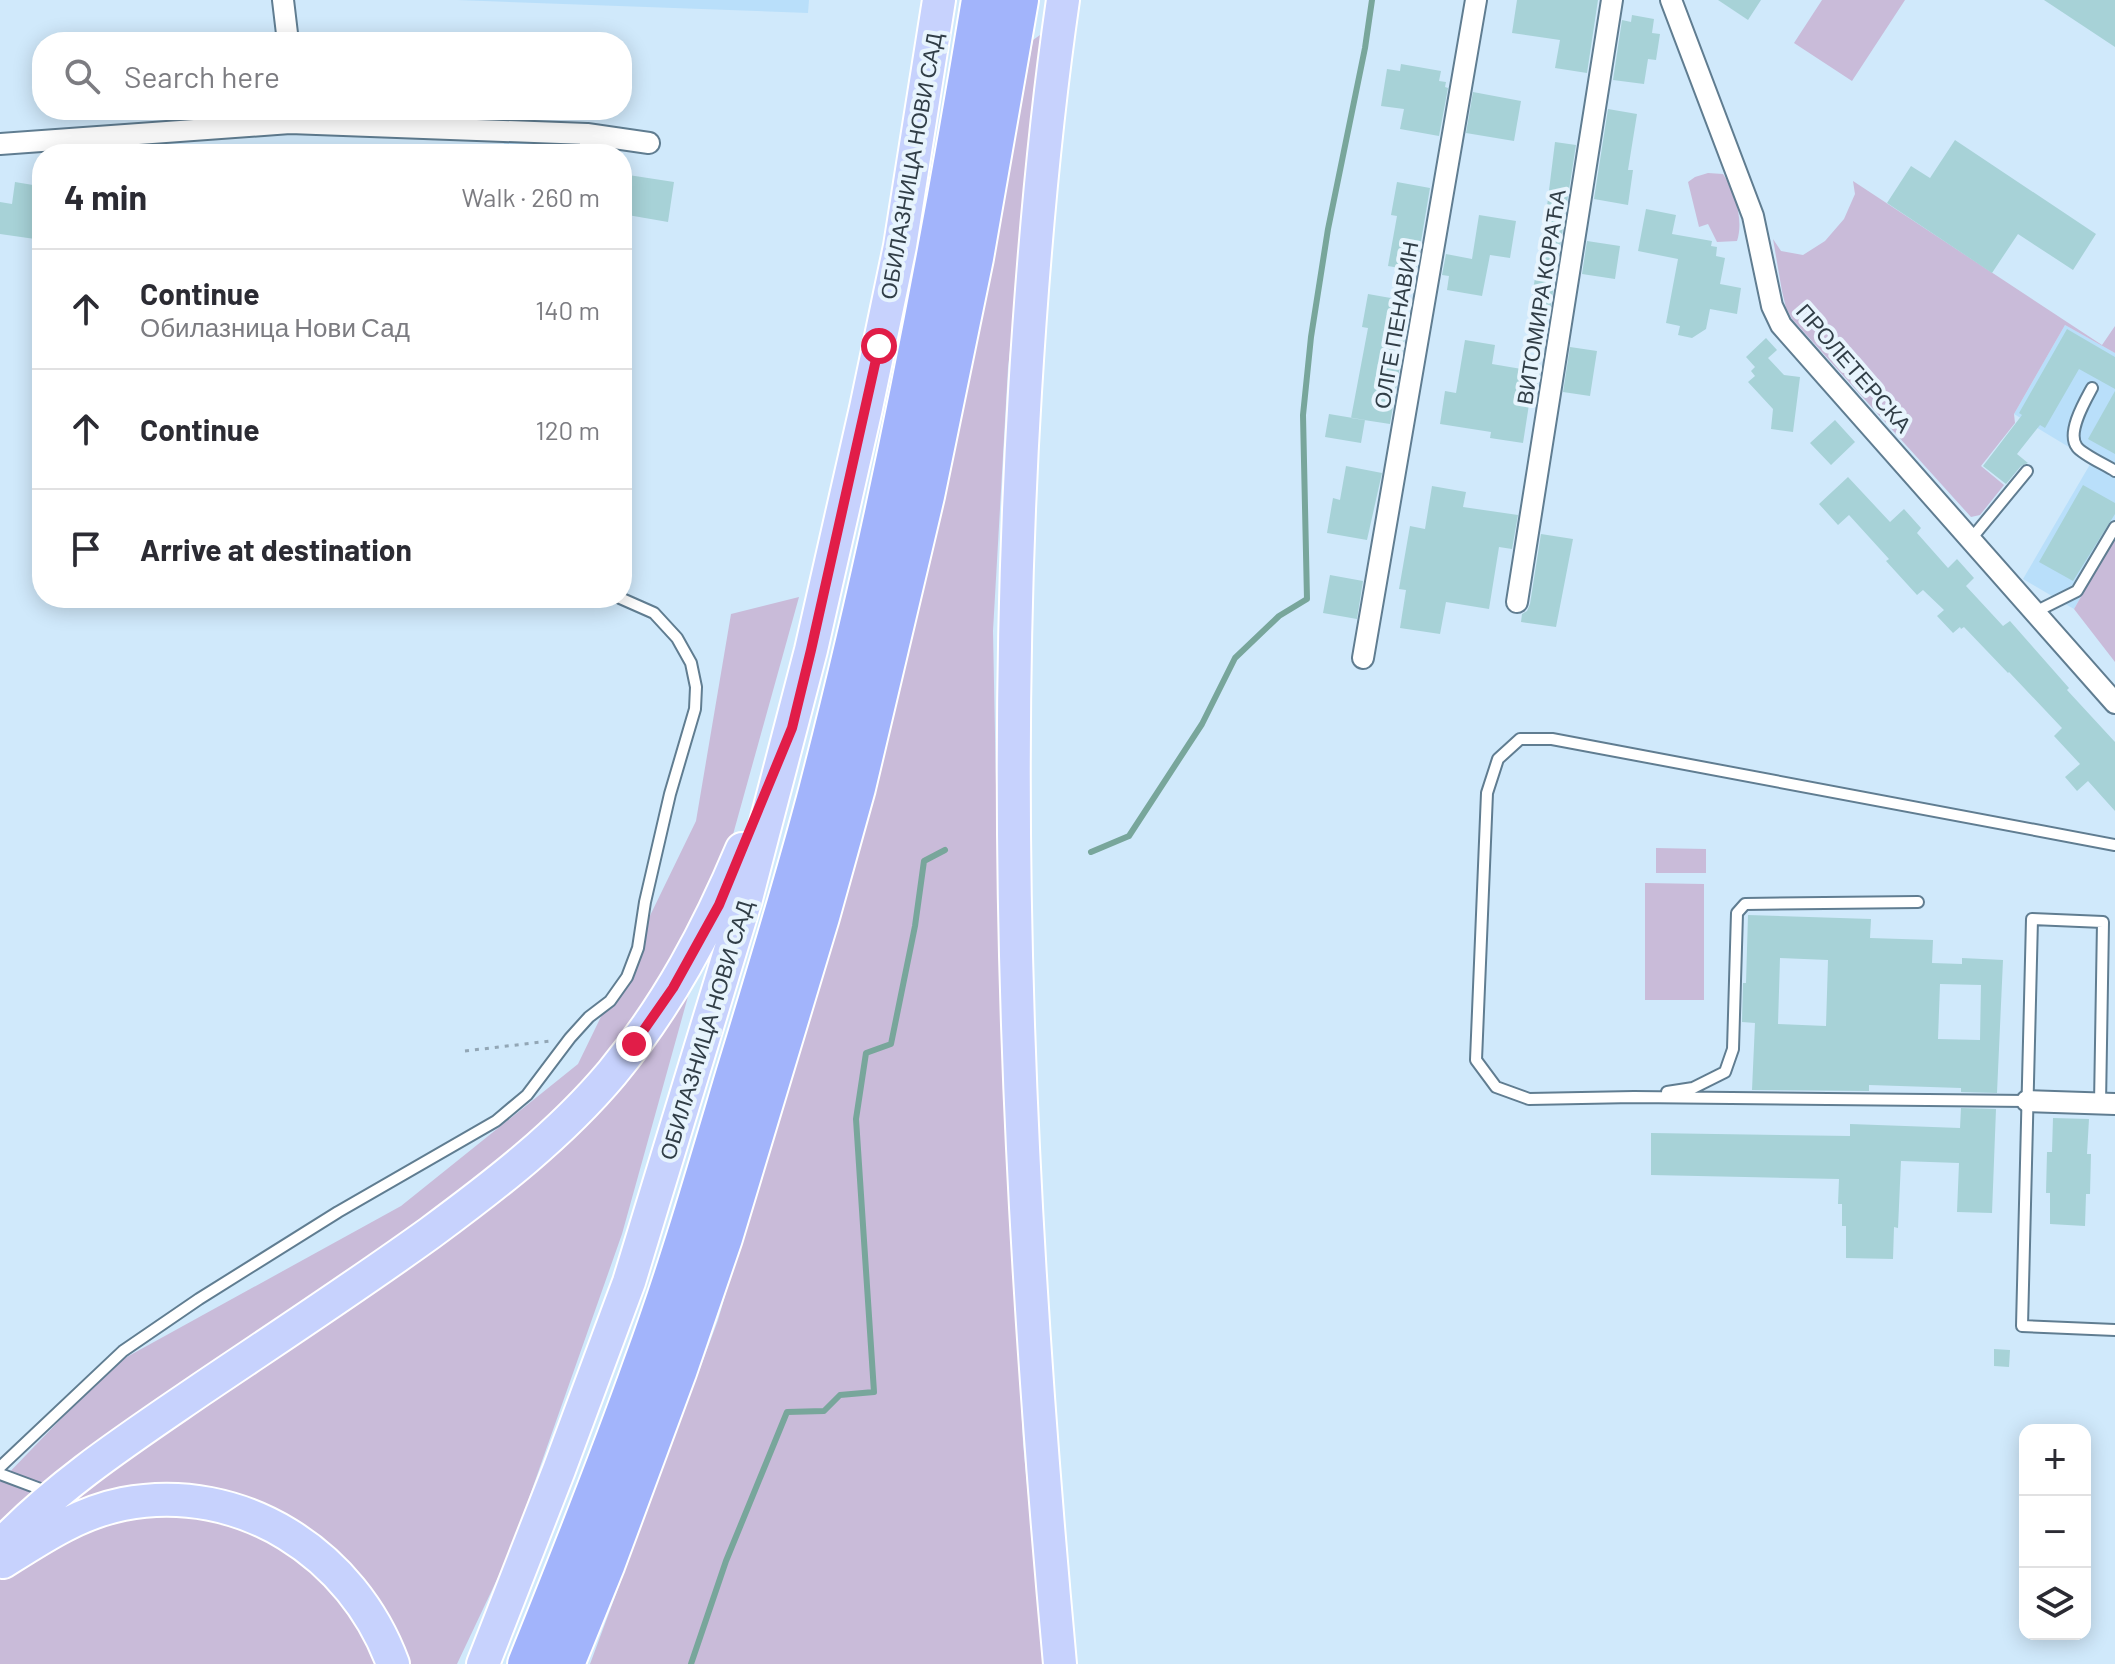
<!DOCTYPE html>
<html lang="en">
<head>
<meta charset="utf-8">
<style>
  body { margin:0; font-family:Barlow,sans-serif; background:#f7f7f7; color:#2b2b33 }
  .controls { position:absolute; right:24px; bottom:24px; display:grid; overflow:hidden; border-radius:16px; box-shadow:0 4px 20px #0003 }
  .controls button { width:72px; height:72px; display:grid; place-items:center; padding:0; border:0; border-bottom:2px solid #e1e1e2; background:#fff; color:#2b2b33; font:40px sans-serif }
  .stop { position:absolute; width:24px; height:24px; margin:-18px; border:6px solid #e11d48; border-radius:50%; background:#fff }
  .stop.end { background:#e11d48; border-color:#fff; box-shadow:0 2px 8px #0008 }
  .list { margin:0; padding:0; list-style:none }
  h2 { display:flex; justify-content:space-between; align-items:center; height:104px; margin:0; padding:0 32px; font-size:34px }
  h2 small { font-size:26px; font-weight:400; color:#7c7c81 }
  .list li { display:grid; grid-template-columns:52px 1fr auto; gap:24px; align-items:center; box-sizing:border-box; height:120px; padding:0 32px; border-top:2px solid #e1e1e2 }
  .list b { display:block; font-size:30px; white-space:nowrap }
  .list p { margin:0; font-size:26px; white-space:nowrap; color:#7c7c81 }
  .list em { font-size:26px; font-style:normal; color:#7c7c81 }
  .icon { flex:none; width:44px; height:44px; fill:none; stroke:currentColor; stroke-width:2; stroke-linecap:round; stroke-linejoin:round }
  .map { position:relative; flex:none; width:2115px; height:1664px; overflow:hidden }
  .search { position:absolute; background:#fff; box-shadow:0 4px 20px #0003; left:32px; top:32px; width:600px; height:88px; display:flex; align-items:center; gap:20px; box-sizing:border-box; padding:0 28px; border-radius:32px; color:#7c7c81; font-size:30px }
  .panel { position:absolute; background:#fff; box-shadow:0 4px 20px #0003; left:32px; top:144px; width:600px; height:464px; border-radius:32px }
  .map>svg:first-child { display:block }
</style>
</head>
<body>
<div class="map">
<svg width="2115" height="1664" viewBox="0 0 2115 1664">
  <rect width="100%" height="100%" fill="#d0e9fb"/>
  <path fill="#b9dffa" d="M457 0H809L808 13Z
    M506 131 596 136 594 154H502Z
    M2065 325 2115 353V537L2074 609 2023 579 2092 461 2014 414Z"/>
  <path fill="#c9bbd9" d="M1822 0H1905L1852 81 1794 43Z
    M1047 30 1008 368 993 631 996 785 1003 1023 1023 1443 1044 1664H590L718 1320 836 914 943 496 1012 157 1033 40Z
    M1708 173 1723 174C1735 192 1744 220 1737 241L1717 242 1708 224 1699 227 1688 182 1695 177Z
    M1853 181 2102 345 2115 326V353L2065 325 2014 414 2015 423 1981 466 2004 485 1980 515 1971 517 1792 319 1786 308 1782 291 1773 239 1781 251 1803 255 1825 241 1844 219 1855 194Z
    M2115 537V662L2074 609Z
    M799 597 622 1234 510 1552 457 1664H0V1482L114 1364 401 1206 578 1064 696 821 731 614Z
    M1656 848 1706 849V873H1656Z
    M1645 883 1704 884V1000H1645Z"/>
  <g fill="none" stroke-linecap="round" stroke-linejoin="round">
    <path stroke="#78a69b" stroke-width="6" d="M1091 852 1129 836 1202 724 1235 658 1279 616 1307 599 1303 415 1311 337 1328 229 1365 48 1372 0
      M691 1664 726 1561 787 1412 824 1411 840 1395 874 1392 856 1119 866 1053 891 1044 915 926 924 861 945 850"/>
  </g>
  <path fill="#a7d2d7" fill-rule="evenodd" d="M1517 0H1598L1587 73 1555 68 1560 40 1512 33Z
    M1718 0H1761L1748 20Z
    M2044 0H2115V47Z
    M1632 15 1654 19 1652 33 1660 34 1656 60 1648 59 1644 84 1613 80 1622 20 1631 22Z
    M1401 64 1441 71 1439 81 1446 82 1445 87 1448 88 1439 136 1400 129 1404 109 1381 106 1387 69 1400 71Z
    M1473 92 1521 101 1514 141 1466 133Z
    M1608 109 1637 114 1628 170H1633L1628 205 1594 199Z
    M1955 140 2096 234 2073 270 2018 234 1992 273 1887 203 1911 166 1930 178Z
    M1555 142 1576 145 1550 311 1530 308 1535 278 1538 279Z
    M622 174 674 182 668 222 622 214Z
    M15 182 33 185 32 190 42 191V240L0 234V202L12 204Z
    M1397 182 1430 188 1416 271 1388 266 1397 216 1391 215Z
    M1646 209 1676 215 1672 234 1712 241 1711 246 1717 247 1716 256 1725 258 1720 284 1741 288 1737 314 1710 309 1706 329 1692 338 1678 335 1680 326 1666 323 1678 259 1638 251Z
    M1479 215 1516 221 1510 258 1490 255 1482 296 1447 290 1449 276 1442 275 1446 254 1472 259Z
    M1587 241 1620 246 1615 279 1582 274Z
    M1368 294 1402 300 1396 335 1405 337 1390 424 1351 418 1368 328 1362 327Z
    M2067 329 2115 357V389L2079 369 2045 428 2040 425 2017 454 2028 463 2021 466 2006 484 1983 466 2022 415 2019 413Z
    M1766 338 1777 350 1768 358 1784 375 1800 377 1793 432 1771 429 1773 409 1748 382 1755 376 1751 371 1755 367 1746 357Z
    M1465 340 1495 345 1492 364 1540 372 1534 399 1530 398 1523 443 1490 438 1491 432 1440 424 1445 391 1456 393Z
    M1570 347 1597 351 1590 396 1563 392Z
    M2115 391V454L2088 439Z
    M1329 414 1365 420 1361 443 1325 437Z
    M1835 420 1855 442 1831 465 1810 443Z
    M1346 466 1382 473 1367 540 1327 533 1333 498 1340 500Z
    M1848 477 1890 522 1904 509 1921 528 1917 533 1948 568 1957 559 1974 578 1966 586 2003 626 2010 621 2069 688 2067 690 2115 742V811L2088 781 2077 791 2065 777 2080 764 2054 736 2062 728 2009 672 2008 673 1964 627 1961 629 1960 627 1953 633 1937 616 1944 610 1923 590 1917 595 1886 561 1889 559 1849 515 1838 525 1819 504Z
    M2083 485 2115 503V514L2073 581 2039 562Z
    M1432 486 1466 492 1463 507 1518 515 1512 549 1499 547 1489 609 1446 602 1440 634 1400 628 1406 590 1399 589 1410 526 1425 529Z
    M1541 534 1573 539 1556 627 1521 622 1522 614 1527 611 1530 604Z
    M1330 575 1363 581 1357 619 1323 613Z
    M1748 915 1871 919 1870 938 1933 940 1932 963 1962 964V958L2003 960 1997 1093 1961 1092V1088L1869 1085V1091L1752 1090 1755 1023 1742 1022 1743 983H1746ZM1780 958 1828 960 1826 1026 1778 1024ZM1940 984 1981 985 1980 1040 1938 1039Z
    M1961 1108 1996 1109 1992 1213 1957 1212 1959 1163 1901 1161 1898 1228 1894 1227 1893 1259 1846 1258V1226H1842V1204H1838L1839 1179 1651 1175V1133L1850 1136V1124L1960 1128Z
    M2053 1118 2089 1119 2087 1154H2091L2090 1194H2086L2085 1226 2050 1224V1193H2046L2047 1152H2052Z
    M1994 1349 2010 1350 2009 1367 1994 1366Z"/>
  <g fill="none" stroke-linecap="round" stroke-linejoin="round">
    <g stroke="#607d91" stroke-width="14">
      <path id="service" d="M583 154 587 134
        M2092 388C2085 401 2066 433 2077 447 2083 455 2106 465 2115 471
        M1971 539 2027 471
        M2035 612 2077 591 2115 527
        M1667 1092 1693 1088 1725 1072 1733 1049 1737 913 1745 904 1918 902
        M2027 1101 1634 1097 1529 1099 1496 1087 1476 1060 1487 793 1498 759 1520 739H1552L2115 845
        M2100 1104 2103 922 2032 919 2022 1326 2115 1330
        M0 1467 123 1351 199 1299 338 1212 496 1121 527 1095 570 1038 589 1017 610 1001 627 977 638 948 645 902 670 794 695 709 696 687 691 663 677 638 654 613 620 598
        M0 1474 51 1493"/>
    </g>
    <g stroke="#607d91" stroke-width="24">
      <path id="minor" d="M283 0 288 42
        M1671 0 1753 216 1772 306 1781 325 2115 703
        M0 144 290 123 587 134 649 143
        M1517 602 1612 0
        M1363 658 1476 0
        M2027 1101 2115 1104"/>
    </g>
    <g stroke="#fff" stroke-width="36">
      <path id="primary" d="M0 1546C59 1484 130 1438 200 1390 277 1338 355 1287 430 1233 495 1185 560 1135 612 1073 668 1005 708 930 742 849
        M3 1562C41 1538 78 1513 123 1504 241 1481 353 1554 393 1664
        M483 1664 559 1470 629 1282 746 899 811 650 866 408 900 246 939 0
        M1060 1664C1021 1241 999 816 1025 392 1033 261 1044 130 1063 0"/>
    </g>
    <g stroke="#fff" stroke-width="42">
      <path id="motorway" d="M527 1664C567 1565 607 1465 643 1364 678 1269 706 1172 735 1075 764 980 793 886 818 791 886 531 937 266 981 0
        M565 1664 606 1563 677 1372 723 1238 820 917 856 788 925 496 974 258 1019 0"/>
    </g>
    <path stroke="#92a6b5" stroke-width="3" stroke-dasharray="4 6" stroke-linecap="butt" d="M465 1051 550 1041"/>
    <use href="#service" stroke="#fff" stroke-width="10"/>
    <use href="#minor" stroke="#fff" stroke-width="20"/>
    <use href="#primary" stroke="#c7d2fd" stroke-width="32"/>
    <use href="#motorway" stroke="#a2b4fb" stroke-width="38"/>
  </g>
  <g fill="none" stroke-linecap="round" stroke-linejoin="round">
    <path stroke="#e11d48" stroke-width="10" d="M634 1044 673 988 719 905 792 728 811 650 879 346"/>
  </g>
  <g text-anchor="middle" stroke-width="8" stroke-linejoin="round" paint-order="stroke">
    <g font-size="22" fill="#313e47" stroke="#e7f4fd">
      <text transform="translate(911 166) rotate(-80)" y="8">ОБИЛАЗНИЦА НОВИ САД</text>
      <text transform="translate(1541 297) rotate(-81)" y="8">ВИТОМИРА КОРАЋА</text>
      <text transform="translate(1396 325) rotate(-80)" y="8">ОЛГЕ ПЕНАВИН</text>
      <text transform="translate(1854 368) rotate(49)" y="8">ПРОЛЕТЕРСКА</text>
      <text transform="translate(706 1030) rotate(-73)" y="8">ОБИЛАЗНИЦА НОВИ САД</text>
    </g>
  </g>
</svg>
<div class="controls">
<button>+</button>
<button>−</button>
<button><svg class="icon" aria-label="layers" viewBox="0 0 24 24"><path d="M12 4l9 5-9 5-9-5zM3 14l9 5 9-5"/></svg></button>
</div>
<div class="stop" style="left:879px;top:346px"></div>
<div class="stop end" style="left:634px;top:1044px"></div>
<div class="search"><svg class="icon" aria-label="search" viewBox="0 0 24 24"><circle cx="10" cy="10" r="6"/><path d="M15 15l6 6"/></svg>Search here</div>
<section class="panel">
<h2>4 min<small>Walk · 260 m</small></h2>
<ul class="list">
<li><svg class="icon" aria-label="ahead" viewBox="0 0 24 24"><path d="M12 20V5M6 11l6-6 6 6"/></svg><div><b>Continue</b><p>Обилазница Нови Сад</p></div><em>140 m</em></li>
<li><svg class="icon" aria-label="ahead" viewBox="0 0 24 24"><path d="M12 20V5M6 11l6-6 6 6"/></svg><div><b>Continue</b></div><em>120 m</em></li>
<li><svg class="icon" aria-label="arrive" viewBox="0 0 24 24"><path d="M6 21V4h12l-3 4 3 4H6"/></svg><div><b>Arrive at destination</b></div></li>
</ul>
</section>
</div>
</body>
</html>
